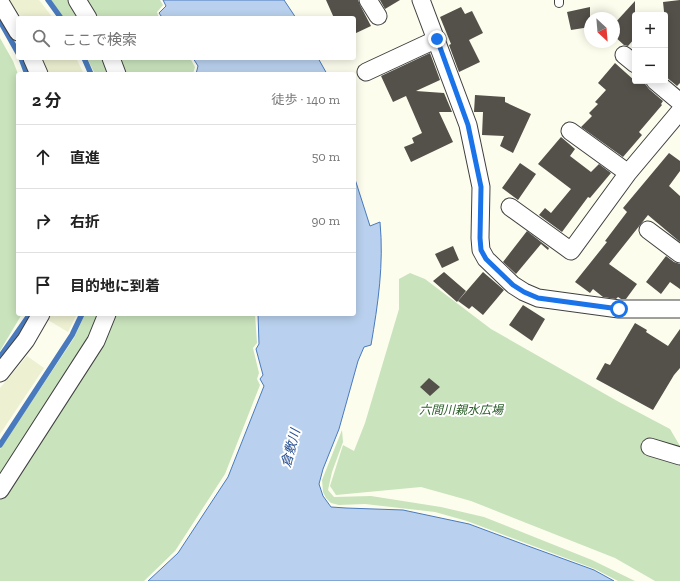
<!DOCTYPE html>
<html lang="ja">
<head>
<meta charset="utf-8">
<style>
  body { margin:0; font-family:"Zilla Slab","Noto Sans JP",serif; background:#f6f6f6; color:#222 }
  .controls { position:absolute; right:12px; top:12px; display:grid; overflow:hidden; border-radius:4px; box-shadow:0 2px 10px #0003 }
  .controls button { width:36px; height:36px; display:grid; place-items:center; padding:0; border:0; border-bottom:1px solid #e0e0e0; background:#fff; color:#222; font:20px sans-serif }
  .compass { position:absolute; left:584px; top:12px; width:36px; height:36px; border-radius:50%; background:#fff; box-shadow:0 2px 10px #0003; rotate:154deg }
  .stop { position:absolute; width:12px; height:12px; margin:-9px; border:3px solid #1a73e8; border-radius:50%; background:#fff }
  .stop.end { background:#1a73e8; border-color:#fff; box-shadow:0 1px 4px #0008 }
  .list { margin:0; padding:0; list-style:none }
  h2 { display:flex; justify-content:space-between; align-items:center; height:52px; margin:0; padding:0 16px; font-size:17px }
  h2 small { font-size:13px; font-weight:400; color:#767676 }
  .list li { display:grid; grid-template-columns:26px 1fr auto; gap:12px; align-items:center; box-sizing:border-box; height:64px; padding:0 16px; border-top:1px solid #e0e0e0 }
  .list b { display:block; font-size:15px; white-space:nowrap }
  .list em { font-size:13px; font-style:normal; color:#767676 }
  .icon { flex:none; width:22px; height:22px; fill:none; stroke:currentColor; stroke-width:2; stroke-linecap:round; stroke-linejoin:round }
  .map { position:relative; flex:none; width:680px; height:581px; overflow:hidden }
  .search { position:absolute; background:#fff; box-shadow:0 2px 10px #0003; left:16px; top:16px; width:340px; height:44px; display:flex; align-items:center; gap:10px; box-sizing:border-box; padding:0 14px; border-radius:4px; color:#767676; font-size:15px }
  .panel { position:absolute; background:#fff; box-shadow:0 2px 10px #0003; left:16px; top:72px; width:340px; height:244px; border-radius:4px }
  .map>svg:first-child { display:block }
</style>
</head>
<body>
<div class="map">
<svg width="680" height="581" viewBox="0 0 680 581">
  <rect width="100%" height="100%" fill="#fdfdee"/>
  <path fill="#edf0d1" d="M9 0H39L53 18H22Z
    M42 58H76L84 74H48Z
    M50 314H77L68 332 48 320Z
    M27 356 44 368 0 434V388Z"/>
  <path fill="#c9e3bc" d="M51 0H71L83 18H64Z
    M84 0H160L163 5 157 12 159 18H95Z
    M0 38 13 61 18 74V314H22L0 351Z
    M87 58H105L112 74H95Z
    M118 58H190L195 67 193 74H124Z
    M410 273 425 279 491 329 619 402 670 429 680 446V581H655L615 558 471 501 421 487 336 495 330 486 343 445 354 451 365 423 399 309V279Z
    M85 314H104L0 482V449L74 338Z
    M116 314H255L257 343 253 348 259 373 257 379 260 385 225 474 175 551 144 581H0V500L82 376 113 323Z
    M342 430 343 442 332 472 328 490 334 497 371 496 441 507 484 517 592 560 635 581H618L595 569 467 521 435 512 365 504 339 505 331 503 326 498 323 492 322 480Z"/>
  <path fill="#b9d1ee" stroke="#497abd" d="M163 0H284L296 18H164L161 16 159 13 166 6Z
    M193 58H318L327 74H196L198 66Z
    M354 176 370 226 380 222C384 264 378 304 371 345L364 347 358 361 339 429 323 469 319 484 323 496 331 507 346 508 403 510 469 524 528 546 594 570 614 581H148L178 553 228 477 264 386 260 379 263 375 256 349 259 344 258 314H354Z"/>
  <g fill="none" stroke-linecap="round" stroke-linejoin="round">
    <path stroke="#497abd" stroke-width="5.5" d="M48 0 61 18
      M0 21 18 53
      M21 58 27 74
      M84 58 91 74
      M0 357 30 314
      M0 445 72 335 82 314"/>
  </g>
  <path fill="#54504a" d="M326 0H358L360 5 371 26 354 34V18H334Z
    M380 0H400L385 9Z
    M680 0V83L677 86 665 76 666 30 663 2Z
    M635 1V38L628 46 624 45 614 36V24Z
    M461 7 465 14 472 11 483 33 469 40 480 62 459 72 449 45 451 44 440 17Z
    M590 7V27L571 30 567 12Z
    M430 53 440 80 416 91 444 93 452 112H439L453 142 411 162 404 147 414 143 412 138 422 133 406 96 393 102 381 76Z
    M615 63 635 81H643L649 89 663 101 661 104 662 105 639 132 642 135 623 157 581 127 592 116 589 113 598 104 595 102 606 90 598 83Z
    M475 95 505 97V102L531 114 513 153 500 146 504 136 482 135 483 112H474Z
    M561 137 575 149 570 156 591 172 599 164 611 173 590 198 588 197 562 232 539 215 545 208 551 213 571 189 538 164Z
    M669 153 680 161V171L669 186 680 196V242L648 215 609 264 637 284 626 299H621L618 297 616 299 603 297 593 289 590 293 575 282 607 242 605 241 627 212 623 208Z
    M520 163 536 174 518 200 502 188Z
    M527 231 549 248 548 250 541 244 516 274 503 262Z
    M453 246 459 260 442 268 435 254Z
    M666 256 674 262 680 264V289L670 282 661 294 646 282Z
    M444 272 466 291 457 302 433 281Z
    M483 272 504 290 483 315 472 306 469 309 458 301Z
    M523 305 545 319 532 341 509 325Z
    M635 323 647 330 646 332 668 346 680 329V368L674 375 653 410 596 379 605 363 610 365Z
    M429 378 440 387 430 396 420 387Z"/>
  <g fill="none" stroke-linecap="round" stroke-linejoin="round">
    <g stroke="#404040" stroke-width="10">
      <path id="lane" d="M559 0V3"/>
    </g>
    <g stroke="#404040" stroke-width="19">
      <path id="street" d="M77 0 88 18
        M368 0 378 16
        M421 0 468 125 481 187 480 238 481 250 486 259 513 285 524 292 538 298 619 309H680
        M0 2 18 32
        M624 55 635 64
        M32 58 39 74
        M111 58 117 74
        M366 72 437 39
        M655 81 680 102
        M570 131 628 173
        M510 207 571 251 628 173 680 111
        M648 230 680 254
        M0 373 26 340 41 314
        M650 447 680 456
        M0 490 96 341 107 314"/>
    </g>
    <use href="#lane" stroke="#fff" stroke-width="8"/>
    <use href="#street" stroke="#fff" stroke-width="17"/>
  </g>
  <g fill="none" stroke-linecap="round" stroke-linejoin="round">
    <path stroke="#1a73e8" stroke-width="5" d="M437 39 468 125 481 187 480 238 481 250 486 259 513 285 524 292 538 298 619 309"/>
  </g>
  <g text-anchor="middle" stroke-width="4" stroke-linejoin="round" paint-order="stroke">
    <g font-size="12" font-style="italic" fill="#275c25" stroke="#fff">
      <text x="461" y="414">六間川親水広場</text>
    </g>
    <g font-size="13" font-style="italic" fill="#254e8f" stroke="#fff">
      <text transform="translate(290 448) rotate(-75)" y="5">倉敷川</text>
    </g>
  </g>
</svg>
<div class="controls">
<button>+</button>
<button>−</button>
</div>
<svg class="compass" viewBox="-18 -18 36 36"><path d="M0-13l5 13h-10z" fill="#e53935"/><path d="M0 13l5-13h-10z" fill="#767676"/></svg>
<div class="stop" style="left:619px;top:309px"></div>
<div class="stop end" style="left:437px;top:39px"></div>
<div class="search"><svg class="icon" aria-label="search" viewBox="0 0 24 24"><circle cx="10" cy="10" r="6"/><path d="M15 15l6 6"/></svg>ここで検索</div>
<section class="panel">
<h2>2 分<small>徒歩 · 140 m</small></h2>
<ul class="list">
<li><svg class="icon" aria-label="ahead" viewBox="0 0 24 24"><path d="M12 20V5M6 11l6-6 6 6"/></svg><div><b>直進</b></div><em>50 m</em></li>
<li><svg class="icon" aria-label="right" viewBox="0 0 24 24"><path d="M7 20v-9h11M14 6l5 5-5 5"/></svg><div><b>右折</b></div><em>90 m</em></li>
<li><svg class="icon" aria-label="arrive" viewBox="0 0 24 24"><path d="M6 21V4h12l-3 4 3 4H6"/></svg><div><b>目的地に到着</b></div></li>
</ul>
</section>
</div>
</body>
</html>
